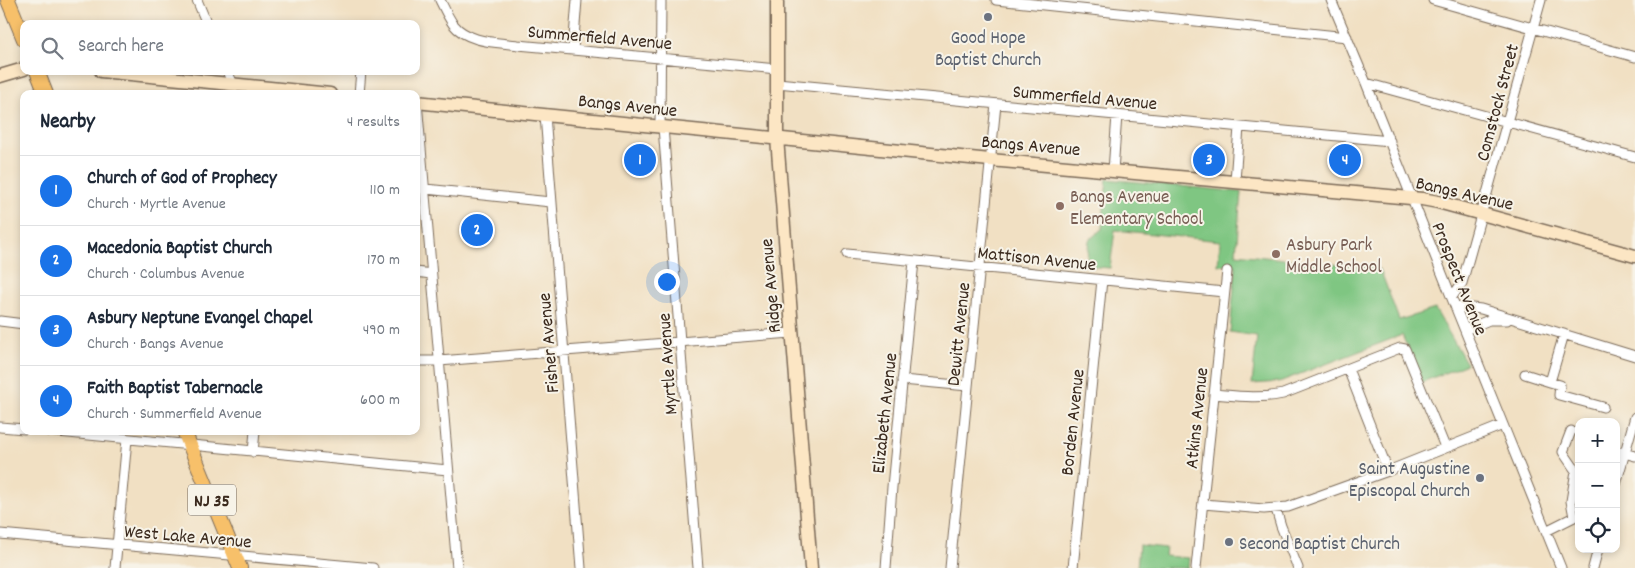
<!DOCTYPE html>
<html lang="en">
<head>
<meta charset="utf-8">
<style>
  body { margin:0; font-family:Dekko,sans-serif; background:#f2f2f3; color:#1f2937 }
  .controls { position:absolute; right:15px; bottom:15px; display:grid; overflow:hidden; border-radius:10px; box-shadow:0 2px 8px #0003 }
  .controls button { width:45px; height:45px; display:grid; place-items:center; padding:0; border:0; border-bottom:1px solid #e0e1e3; background:#fff; color:#1f2937; font:25px sans-serif }
  .you { position:absolute; left:666px; top:281px; width:18px; height:18px; margin:-12px; border:4px solid #fff; border-radius:50%; background:#1a73e8; box-shadow:0 0 0 8px #1a73e833 }
  .badge { display:grid; place-items:center; width:32px; height:32px; border-radius:50%; background:#1a73e8; color:#fff; font-size:16px; font-weight:700 }
  .pin { position:absolute; translate:-50% -50%; border:2px solid #fff; box-shadow:0 1px 5px #0006 }
  .list { margin:0; padding:0; list-style:none }
  h2 { display:flex; justify-content:space-between; align-items:center; height:65px; margin:0; padding:0 20px; font-size:21px }
  h2 small { font-size:16px; font-weight:400; color:#747a83 }
  .list li { display:grid; grid-template-columns:32px 1fr auto; gap:15px; align-items:center; box-sizing:border-box; height:70px; padding:0 20px; border-top:1px solid #e0e1e3 }
  .list b { display:block; font-size:19px; white-space:nowrap }
  .list p { margin:0; font-size:16px; white-space:nowrap; color:#747a83 }
  .list em { font-size:16px; font-style:normal; color:#747a83 }
  .icon { flex:none; width:28px; height:28px; fill:none; stroke:currentColor; stroke-width:2; stroke-linecap:round; stroke-linejoin:round }
  .map { position:relative; flex:none; width:1635px; height:568px; overflow:hidden }
  .search { position:absolute; background:#fff; box-shadow:0 2px 8px #0003; left:20px; top:20px; width:400px; height:55px; display:flex; align-items:center; gap:12px; box-sizing:border-box; padding:0 18px; border-radius:10px; color:#747a83; font-size:19px }
  .panel { position:absolute; background:#fff; box-shadow:0 2px 8px #0003; left:20px; top:90px; width:400px; height:345px; border-radius:10px }
  .map>svg:first-child { display:block }
</style>
</head>
<body>
<div class="map">
<svg width="1635" height="568" viewBox="0 0 1635 568">
  <rect width="100%" height="100%" fill="#f7f3e8"/>
  <filter id="ink" filterUnits="userSpaceOnUse"><feTurbulence type="fractalNoise" baseFrequency=".02" numOctaves="2"/><feDisplacementMap in="SourceGraphic" scale="10" xChannelSelector="R" yChannelSelector="G"/><feConvolveMatrix kernelMatrix="1 2 1 2 8 2 1 2 1" color-interpolation-filters="sRGB"/></filter>
  <filter id="wash" filterUnits="userSpaceOnUse"><feTurbulence type="fractalNoise" baseFrequency=".0096" numOctaves="4" result="noise"/><feDisplacementMap in="SourceGraphic" scale="20" xChannelSelector="R" yChannelSelector="G"/><feGaussianBlur stdDeviation="1.12" result="paint"/><feColorMatrix in="noise" values="0 0 0 0 0 0 0 0 0 0 0 0 0 0 0 0 0 1.4 0 .05"/><feComposite in="paint" operator="in"/></filter>
  <g filter="url(#wash)">
    <rect width="100%" height="100%" fill="#f1e0c3"/>
    <path fill="#7fc682" stroke="#5d7850" d="M1107 179 1241 192 1236 254 1380 269 1399 320 1435 309 1467 364 1422 382 1402 335 1279 382 1252 384 1257 336 1230 332 1236 266 1218 265 1220 241 1115 230 1110 268 1086 266 1089 240 1102 229Z
      M1139 545 1166 548 1165 556 1189 558 1188 568H1137Z"/>
  </g>
  <g filter="url(#ink)">
    <g fill="none" stroke-linecap="round" stroke-linejoin="round">
      <g stroke="#7b6a58" stroke-width="11">
        <path id="street" d="M197 0 207 24
          M440 0C444 8 448 17 453 24 468 43 496 42 518 45L777 69
          M996 0 1347 37
          M1331 0 1366 83 1455 306 1561 568
          M1433 0 1635 57
          M573 50 577 0
          M227 71 233 84
          M777 83 1390 141
          M1366 83 1635 157
          M359 94 361 71
          M417 102 457 568
          M545 115 581 568
          M660 126 661 0
          M663 127 698 568
          M1113 171 1117 115
          M1235 181 1239 127
          M416 188 551 202
          M847 254 1224 292
          M416 272 431 274
          M1452 297 1462 283 1541 0
          M1455 306 1481 309 1635 356
          M0 321 24 324
          M1465 330 1489 320H1507
          M416 361H439L792 333
          M1348 369 1388 471
          M1525 374 1550 382 1564 334
          M902 380 968 386
          M1550 382 1560 385 1559 395 1603 407
          M1214 394C1237 396 1260 399 1283 394L1400 348 1405 349 1445 447
          M0 427 24 429
          M48 431 448 470
          M1616 451 1635 456
          M253 452 255 431
          M1616 484 1635 417
          M1203 504 1264 509 1288 507 1388 471 1503 425
          M1276 509 1281 526 1298 568
          M1546 531 1574 517 1571 501 1576 471 1563 452 1571 431
          M0 534 373 568
          M115 568 127 439
          M886 568 892 487 914 261
          M950 568 996 104
          M1073 568 1102 280
          M1196 568 1227 271
          M1593 568 1598 549"/>
      </g>
      <g stroke="#7b6a58" stroke-width="15">
        <path id="secondary" d="M777 0V138L811 568
          M101 71 330 94
          M0 76 24 69
          M416 102 990 160 1422 199 1438 202 1635 256"/>
      </g>
      <g stroke="#7b6a58" stroke-width="16">
        <path id="primary" d="M8 0 24 39
          M37 71 46 94
          M184 431 240 568"/>
      </g>
      <use href="#street" stroke="#fff" stroke-width="9"/>
      <use href="#secondary" stroke="#fce6c4" stroke-width="12"/>
      <use href="#primary" stroke="#f7c06b" stroke-width="14"/>
    </g>
  </g>
  <g fill="#6b7280" stroke="#f7f3e8" stroke-width="2">
    <circle cx="988" cy="17" r="5"/>
    <circle cx="1480" cy="478" r="5"/>
    <circle cx="1229" cy="542" r="5"/>
  </g>
  <g fill="#8d6e63" stroke="#f7f3e8" stroke-width="2">
    <circle cx="1060" cy="206" r="5"/>
    <circle cx="1276" cy="254" r="5"/>
  </g>
  <g text-anchor="middle" stroke-width="4" stroke-linejoin="round" paint-order="stroke">
    <rect fill="#f7f3e8" stroke="#73665b" stroke-width="1" x="188" y="484.5" width="48" height="31" rx="4"/>
    <g font-size="18" font-weight="bold" fill="#3b2a1e">
      <text x="212" y="506">NJ 35</text>
    </g>
    <g font-size="19" fill="#3b2a1e" stroke="#f7f3e8">
      <text transform="translate(600 36) rotate(5)" y="7">Summerfield Avenue</text>
      <text transform="translate(1085 96) rotate(5)" y="7">Summerfield Avenue</text>
      <text transform="translate(1496 102) rotate(-75)" y="7">Comstock Street</text>
      <text transform="translate(628 104) rotate(6)" y="7">Bangs Avenue</text>
      <text transform="translate(1031 144) rotate(5)" y="7">Bangs Avenue</text>
      <text transform="translate(1465 192) rotate(13)" y="7">Bangs Avenue</text>
      <text transform="translate(1037 257) rotate(6)" y="7">Mattison Avenue</text>
      <text transform="translate(1461 278) rotate(68)" y="7">Prospect Avenue</text>
      <text transform="translate(769 286) rotate(-95)" y="7">Ridge Avenue</text>
      <text transform="translate(957 334) rotate(-84)" y="7">Dewitt Avenue</text>
      <text transform="translate(547 343) rotate(-95)" y="7">Fisher Avenue</text>
      <text transform="translate(666 364) rotate(-94)" y="7">Myrtle Avenue</text>
      <text transform="translate(883 413) rotate(-84)" y="7">Elizabeth Avenue</text>
      <text transform="translate(1195 418) rotate(-84)" y="7">Atkins Avenue</text>
      <text transform="translate(1071 422) rotate(-84)" y="7">Borden Avenue</text>
      <text transform="translate(188 535) rotate(5)" y="7">West Lake Avenue</text>
    </g>
    <g font-size="19" fill="#5b616d" stroke="#f7f3e8">
      <text x="988" y="43">Good Hope<tspan x="988" dy="22">Baptist Church</tspan></text>
      <text x="1470" y="474" text-anchor="end">Saint Augustine<tspan x="1470" dy="22">Episcopal Church</tspan></text>
      <text x="1239" y="549" text-anchor="start">Second Baptist Church</text>
    </g>
    <g font-size="19" fill="#785e54" stroke="#f7f3e8" text-anchor="start">
      <text x="1070" y="202">Bangs Avenue<tspan x="1070" dy="22">Elementary School</tspan></text>
      <text x="1286" y="250">Asbury Park<tspan x="1286" dy="22">Middle School</tspan></text>
    </g>
  </g>
</svg>
<div class="controls">
<button>+</button>
<button>−</button>
<button><svg class="icon" aria-label="locate" viewBox="0 0 24 24"><circle cx="12" cy="12" r="6"/><path d="M12 2v4M12 18v4M2 12h4M18 12h4"/></svg></button>
</div>
<div class="you"></div>
<div class="pin badge" style="left:640px;top:160px">1</div>
<div class="pin badge" style="left:477px;top:230px">2</div>
<div class="pin badge" style="left:1209px;top:160px">3</div>
<div class="pin badge" style="left:1345px;top:160px">4</div>
<div class="search"><svg class="icon" aria-label="search" viewBox="0 0 24 24"><circle cx="10" cy="10" r="6"/><path d="M15 15l6 6"/></svg>Search here</div>
<section class="panel">
<h2>Nearby<small>4 results</small></h2>
<ul class="list">
<li><span class="badge">1</span><div><b>Church of God of Prophecy</b><p>Church · Myrtle Avenue</p></div><em>110 m</em></li>
<li><span class="badge">2</span><div><b>Macedonia Baptist Church</b><p>Church · Columbus Avenue</p></div><em>170 m</em></li>
<li><span class="badge">3</span><div><b>Asbury Neptune Evangel Chapel</b><p>Church · Bangs Avenue</p></div><em>490 m</em></li>
<li><span class="badge">4</span><div><b>Faith Baptist Tabernacle</b><p>Church · Summerfield Avenue</p></div><em>600 m</em></li>
</ul>
</section>
</div>
</body>
</html>
